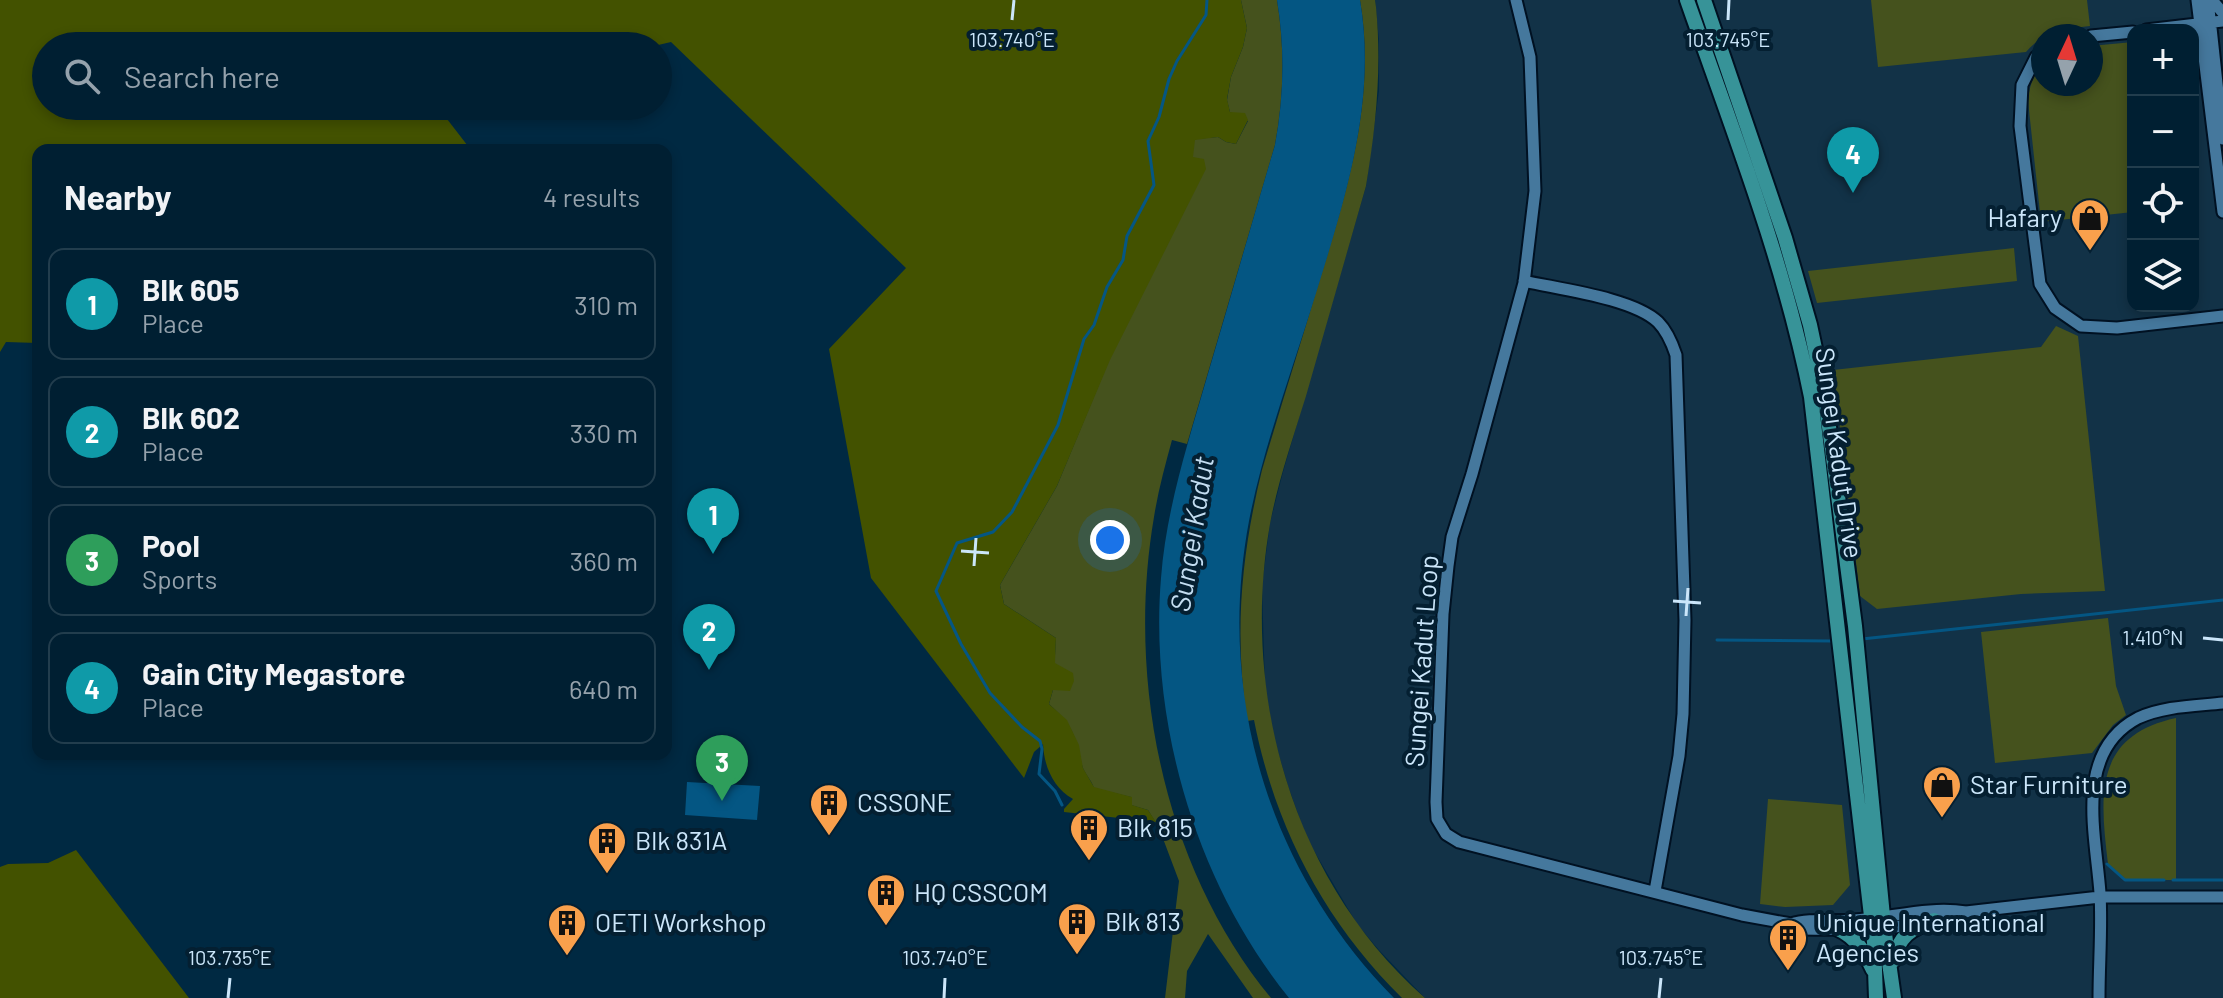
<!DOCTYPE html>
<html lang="en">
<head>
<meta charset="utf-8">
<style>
  body { margin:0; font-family:Barlow,sans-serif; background:#0e2c3e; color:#f1f3f6 }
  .controls { position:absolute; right:24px; top:24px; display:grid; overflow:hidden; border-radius:16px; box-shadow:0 4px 12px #0003 }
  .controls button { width:72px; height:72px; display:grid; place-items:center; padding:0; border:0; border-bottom:2px solid #223d4d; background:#001f32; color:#f1f3f6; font:40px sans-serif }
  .compass { position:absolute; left:2031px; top:24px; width:72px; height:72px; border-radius:50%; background:#001f32; box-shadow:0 4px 12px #0003; rotate:4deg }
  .you { position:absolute; left:1110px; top:540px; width:28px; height:28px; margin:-20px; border:6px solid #fff; border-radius:50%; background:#1a73e8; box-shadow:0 0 0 12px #1a73e833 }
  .badge { display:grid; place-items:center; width:52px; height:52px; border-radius:50%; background:#f9a04c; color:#fff; font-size:26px; font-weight:700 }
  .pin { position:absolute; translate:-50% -66px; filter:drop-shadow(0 2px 4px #0008) }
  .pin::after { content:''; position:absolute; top:42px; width:28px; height:24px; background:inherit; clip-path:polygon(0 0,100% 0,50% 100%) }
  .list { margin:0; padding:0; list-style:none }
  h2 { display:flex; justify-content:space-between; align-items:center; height:104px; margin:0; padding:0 32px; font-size:34px }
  h2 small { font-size:26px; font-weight:400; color:#95a2ac }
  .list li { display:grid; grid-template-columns:52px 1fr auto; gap:24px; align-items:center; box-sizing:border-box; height:112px; margin:0 16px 16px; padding:0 16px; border:2px solid #223d4d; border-radius:16px }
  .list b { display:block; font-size:30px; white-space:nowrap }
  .list p { margin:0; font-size:26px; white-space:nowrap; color:#95a2ac }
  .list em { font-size:26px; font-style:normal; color:#95a2ac }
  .icon { flex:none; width:44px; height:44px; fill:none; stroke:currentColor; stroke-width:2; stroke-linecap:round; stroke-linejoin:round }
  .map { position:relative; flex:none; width:2223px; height:998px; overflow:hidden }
  .search { position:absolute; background:#001f32; box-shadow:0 4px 12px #0003; left:32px; top:32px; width:640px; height:88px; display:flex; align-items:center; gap:20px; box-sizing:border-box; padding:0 28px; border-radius:44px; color:#95a2ac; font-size:30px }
  .panel { position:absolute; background:#001f32; box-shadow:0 4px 12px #0003; left:32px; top:144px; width:640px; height:616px; border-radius:16px }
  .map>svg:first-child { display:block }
</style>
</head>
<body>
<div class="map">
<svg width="2223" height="998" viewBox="0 0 2223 998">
  <rect width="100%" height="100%" fill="#002942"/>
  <path fill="#123247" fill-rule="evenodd" d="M1375 0H2223V998H1425L1378 949 1357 924 1307 839 1288 786 1274 738 1265 687 1262 586 1270 523 1283 472 1366 186 1379 91V40ZM2133 30H2193V306H2133ZM2043 36H2091V84H2043Z"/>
  <path fill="#45521d" d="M1241 0H1277C1285 48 1284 97 1275 145L1187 444 1172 440C1165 466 1158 491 1154 517 1126 681 1164 868 1271 998H1253L1208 934 1187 971 1185 998H1165L1179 881 1159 828 1148 810 1131 805V797L1094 788C1091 779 1084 773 1082 765 1074 733 1074 727 1049 704L1053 690 1056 638 1004 604 1000 585 1057 486 1193 157 1192 145 1195 139 1218 137 1226 142 1236 144 1248 121 1230 112 1227 100 1231 77 1243 47 1247 28Z
    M1360 0H1375L1376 7C1382 68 1376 126 1366 186 1346 256 1326 326 1306 396 1293 438 1278 481 1270 524 1240 695 1293 882 1425 998H1402C1324 921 1275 827 1254 720L1247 721C1234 634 1241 555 1262 470 1280 409 1299 349 1317 288 1346 195 1377 99 1360 0Z
    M1871 0H2087L2090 26C2064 29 2043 32 2026 52L1878 67Z
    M2133 42V212L2041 222 2028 101C2029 87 2033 75 2043 64V84H2091V46Z
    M2014 248 2017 281 1817 303 1808 271Z
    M2056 326 2078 336 2105 591 2021 594 1877 609 1860 596 1833 370 2041 347Z
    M2108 618 2116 686 2126 715 2113 725 2092 753 1995 763 1981 632Z
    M2176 718V880H2125L2108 864C2100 796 2093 736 2176 718Z
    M1768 799 1842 805 1850 885 1833 905 1785 907 1760 904Z"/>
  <path fill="#435200" d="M0 0H1241L1247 28 1243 47 1231 77 1227 99 1230 112 1245 113 1248 120 1236 144 1226 142 1218 137 1195 140 1193 157 1204 159 1206 169 1110 360 1057 486 1000 585 1004 604 1056 638 1055 663 1073 673 1074 681 1070 691 1053 690 1049 704 1067 720 1079 745 1083 768 1094 787 1132 797V805L1148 810 1156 822 1064 812V809L1073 799C1053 788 1044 766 1043 744L1034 752 1024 778 871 578 829 349 906 268 671 42 654 46H526L513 42 474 40 469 46H46V106H437L471 150H38V343L6 342 0 352Z
    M76 850 189 998H0V867L8 864 48 863Z"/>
  <path fill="#045683" d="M1277 0H1360C1377 100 1346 196 1317 290 1294 366 1264 443 1249 521 1216 697 1269 871 1394 998H1289C1197 884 1149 724 1161 578 1166 510 1188 443 1207 377 1230 300 1252 222 1275 145 1284 97 1285 48 1277 0Z
    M687 782 760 786 757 820 685 815Z"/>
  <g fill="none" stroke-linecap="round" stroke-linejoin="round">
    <path stroke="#045683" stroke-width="3" d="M1862 639 2223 600
      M1717 640 1831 641
      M1062 805 1055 791 1039 774 1042 749 1040 741 1022 727 990 693 961 644 936 591 957 543 993 532 1012 512 1058 425 1084 339 1094 325 1107 287 1123 260 1127 236 1154 185 1148 141 1159 117 1169 79 1177 61 1206 15 1207 0
      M2107 864 2125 880H2164
      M2173 880H2223"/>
    <g stroke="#012" stroke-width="15">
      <path id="minor" d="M1516 0 1530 57 1535 191 1524 283 1472 474 1452 537 1448 566 1443 614 1436 802 1437 819 1446 834 1459 842 1742 915 1791 924 1800 929C1851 930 1918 930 1966 912
        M2197 0 2223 212
        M2208 0 2223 139
        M2212 0 2223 13
        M2146 30 2223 21
        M2091 36 2133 32
        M2043 53 2036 57 2022 85 2020 126 2040 284 2055 308 2081 326 2117 328 2223 316
        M1524 281C1559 289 1633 298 1658 322 1667 331 1672 343 1676 355L1685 620 1683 714 1679 756 1655 891
        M1791 924C1810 918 1833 922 1853 920 1890 918 1929 906 1966 912L2100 897H2223
        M2099 998C2099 963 2102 928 2100 893 2096 835 2073 752 2138 718 2164 706 2195 706 2223 703"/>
    </g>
    <g stroke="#012" stroke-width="18">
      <path id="major" d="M1687 0C1733 131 1784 261 1811 397L1874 942 1876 998
        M1704 0 1785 238 1810 325 1825 396 1855 626 1884 927 1894 998
        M1838 929C1856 937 1865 953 1873 970
        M1893 961C1899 936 1910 929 1934 920"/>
    </g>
    <use href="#minor" stroke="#45789d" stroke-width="11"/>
    <use href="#major" stroke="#379398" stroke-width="14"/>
  </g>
  <path fill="none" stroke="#cbe6fa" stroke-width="3" d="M1012 20 1014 0M1728 20 1729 0M961 551 989 553M974 566 976 538M1673 601 1701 603M1686 616 1688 588M2203 638 2223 640M228 998 230 978M944 998 945 978M1659 998 1661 978"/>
  <defs>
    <g id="shop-pin" transform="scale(2)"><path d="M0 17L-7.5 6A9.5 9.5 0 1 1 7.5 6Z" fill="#f9a04c" stroke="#041f31"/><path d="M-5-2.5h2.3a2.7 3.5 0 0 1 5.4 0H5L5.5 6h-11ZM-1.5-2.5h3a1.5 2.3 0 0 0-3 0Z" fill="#111"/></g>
    <g id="building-pin" transform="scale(2)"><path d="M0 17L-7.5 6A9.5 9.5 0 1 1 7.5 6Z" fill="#f9a04c" stroke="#041f31"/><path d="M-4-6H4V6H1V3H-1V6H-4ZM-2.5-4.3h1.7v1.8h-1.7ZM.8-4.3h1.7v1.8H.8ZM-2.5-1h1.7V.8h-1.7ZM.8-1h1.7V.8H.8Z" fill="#111"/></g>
  </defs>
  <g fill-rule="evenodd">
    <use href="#shop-pin" x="2090" y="218"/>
    <use href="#shop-pin" x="1942" y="785"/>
    <use href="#building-pin" x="829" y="803"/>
    <use href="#building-pin" x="1089" y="828"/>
    <use href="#building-pin" x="607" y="841"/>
    <use href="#building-pin" x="886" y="893"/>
    <use href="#building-pin" x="1077" y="922"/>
    <use href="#building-pin" x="567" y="923"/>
    <use href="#building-pin" x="1788" y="938"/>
  </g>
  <g text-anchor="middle" stroke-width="8" stroke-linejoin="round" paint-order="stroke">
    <g font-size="26" fill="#cbe6fa" stroke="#041f31" text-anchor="start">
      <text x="2062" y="227" text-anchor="end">Hafary</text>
      <text x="1970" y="794">Star Furniture</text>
      <text x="857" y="812">CSSONE</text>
      <text x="1117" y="837">Blk 815</text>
      <text x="635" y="850">Blk 831A</text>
      <text x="914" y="902">HQ CSSCOM</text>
      <text x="1105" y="931">Blk 813</text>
      <text x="595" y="932">OETI Workshop</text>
      <text x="1816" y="932">Unique International<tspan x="1816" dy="30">Agencies</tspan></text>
    </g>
    <g font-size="26" fill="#cbe6fa" stroke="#041f31">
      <text transform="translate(1839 453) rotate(82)" y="9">Sungei Kadut Drive</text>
      <text transform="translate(1422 661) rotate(-86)" y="9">Sungei Kadut Loop</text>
    </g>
    <g font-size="28" font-style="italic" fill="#c3ddf1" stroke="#041f31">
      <text transform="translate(1192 534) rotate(-81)" y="10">Sungei Kadut</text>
    </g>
  </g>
  <g font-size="20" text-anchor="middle" fill="#cbe6fa" stroke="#041f31" stroke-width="8" stroke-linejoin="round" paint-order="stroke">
    <text x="1012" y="47">103.740°E</text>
    <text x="1728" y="47">103.745°E</text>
    <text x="2153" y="645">1.410°N</text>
    <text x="230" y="965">103.735°E</text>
    <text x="945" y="965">103.740°E</text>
    <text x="1661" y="965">103.745°E</text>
  </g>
</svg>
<div class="controls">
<button>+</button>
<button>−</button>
<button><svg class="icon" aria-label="locate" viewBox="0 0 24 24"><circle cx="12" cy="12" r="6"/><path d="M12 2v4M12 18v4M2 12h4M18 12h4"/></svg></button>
<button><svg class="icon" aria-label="layers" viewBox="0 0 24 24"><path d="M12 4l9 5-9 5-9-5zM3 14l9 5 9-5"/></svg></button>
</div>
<svg class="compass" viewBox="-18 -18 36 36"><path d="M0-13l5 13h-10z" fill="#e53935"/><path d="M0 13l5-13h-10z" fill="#95a2ac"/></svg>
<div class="you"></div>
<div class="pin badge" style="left:713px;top:554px;background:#0f9aa8">1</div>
<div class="pin badge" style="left:709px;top:670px;background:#0f9aa8">2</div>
<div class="pin badge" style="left:722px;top:801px;background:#2e9e5b">3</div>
<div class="pin badge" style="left:1853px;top:193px;background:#0f9aa8">4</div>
<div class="search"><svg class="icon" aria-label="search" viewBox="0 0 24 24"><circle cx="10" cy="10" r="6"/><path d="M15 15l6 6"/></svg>Search here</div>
<section class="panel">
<h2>Nearby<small>4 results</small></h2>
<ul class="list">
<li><span class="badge" style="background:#0f9aa8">1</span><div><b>Blk 605</b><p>Place</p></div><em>310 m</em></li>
<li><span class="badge" style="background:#0f9aa8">2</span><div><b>Blk 602</b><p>Place</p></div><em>330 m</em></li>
<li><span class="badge" style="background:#2e9e5b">3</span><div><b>Pool</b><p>Sports</p></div><em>360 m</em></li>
<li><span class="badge" style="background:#0f9aa8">4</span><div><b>Gain City Megastore</b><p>Place</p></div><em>640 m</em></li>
</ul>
</section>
</div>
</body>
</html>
